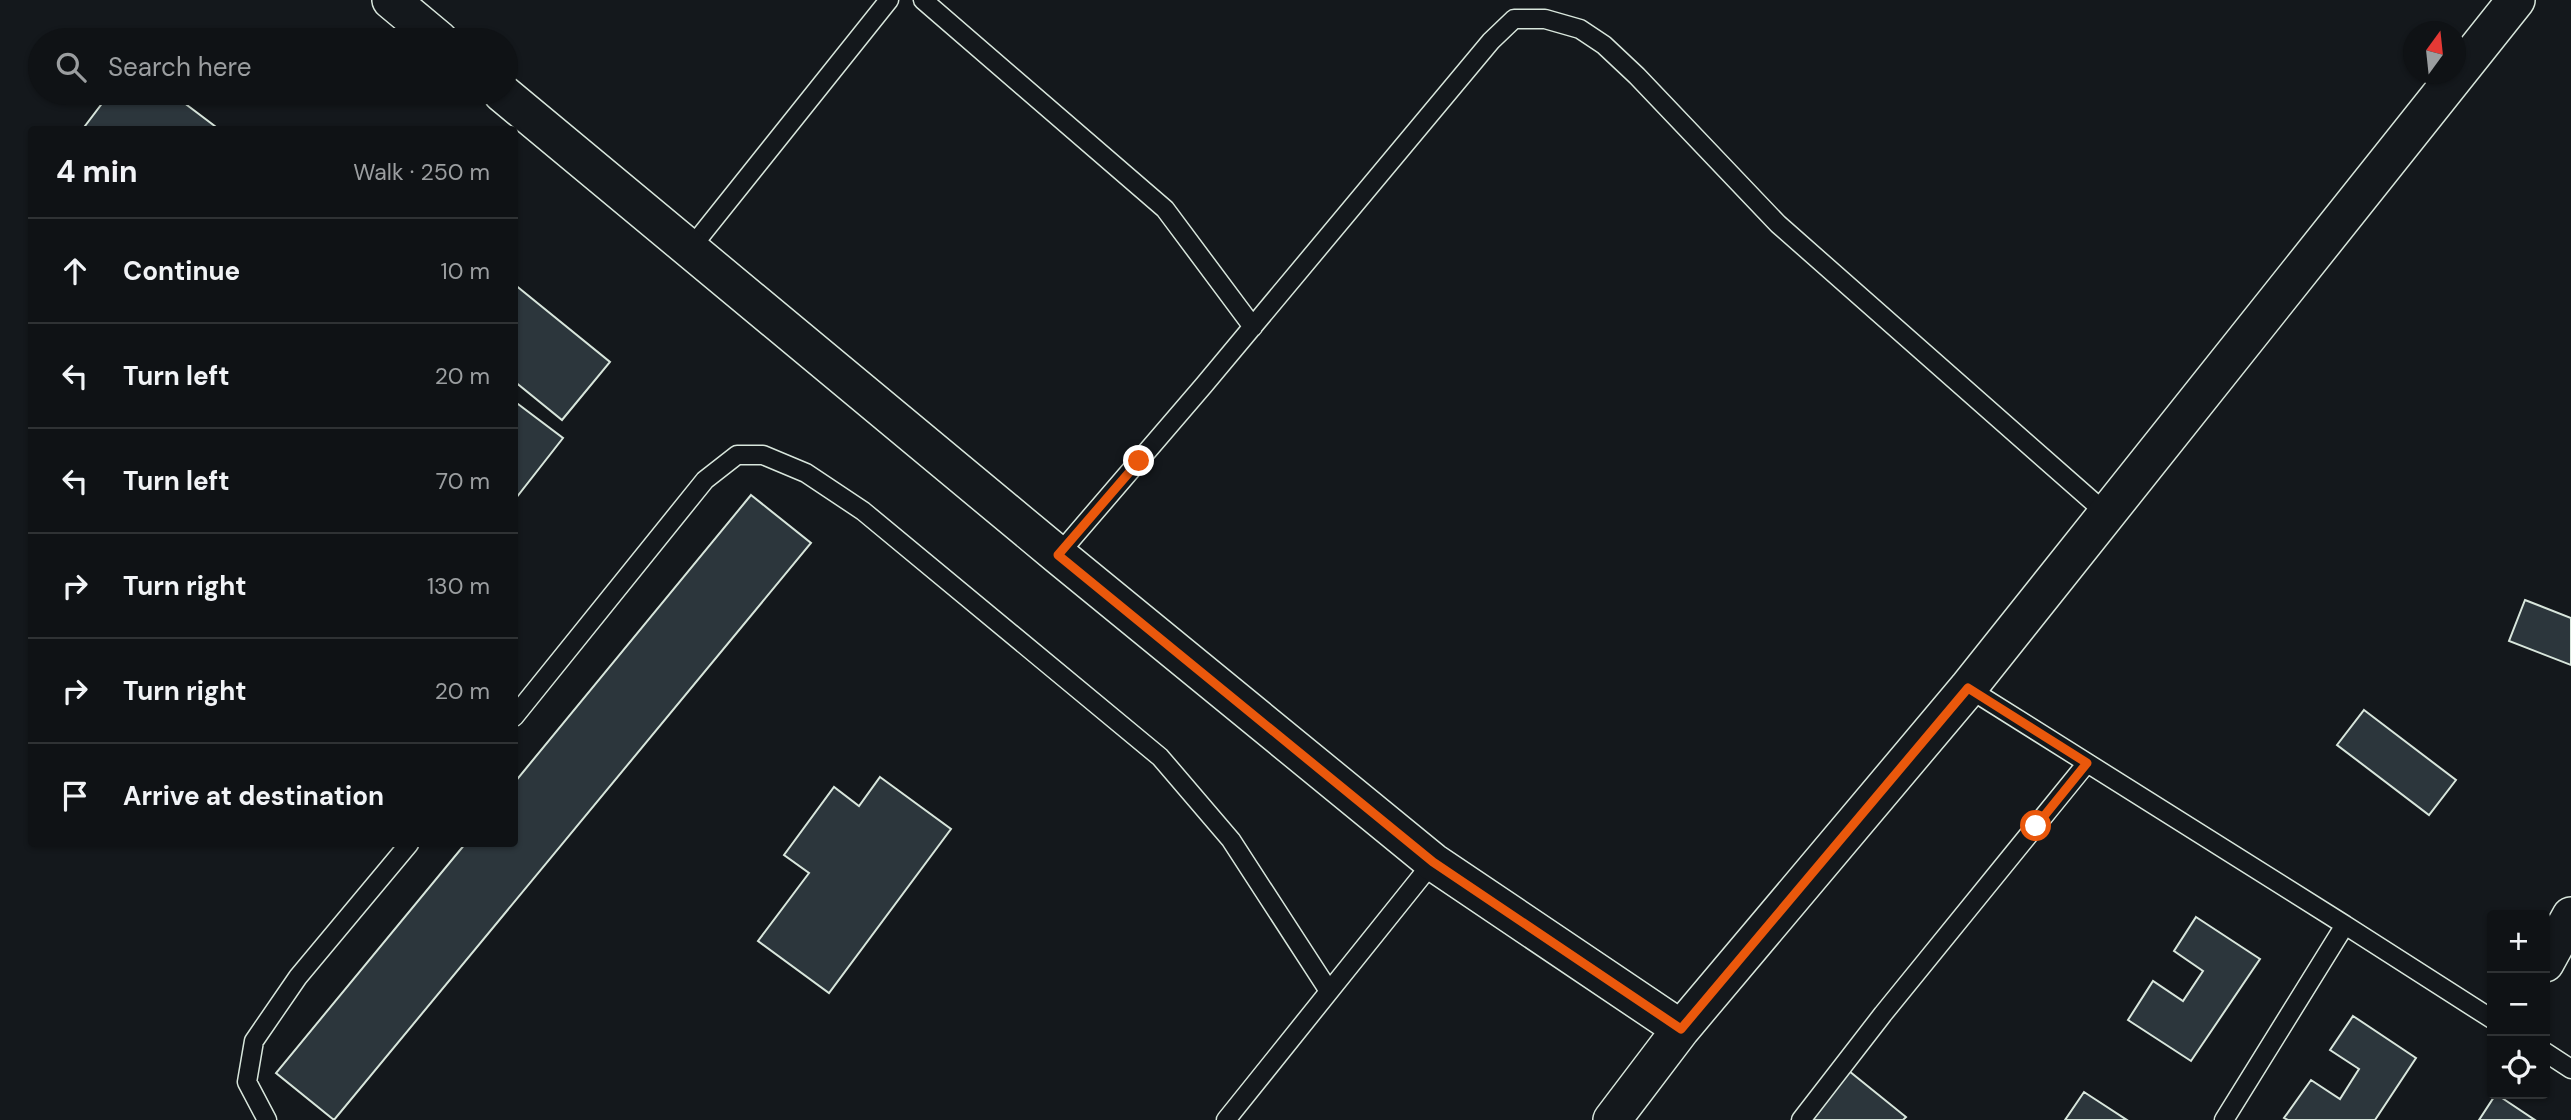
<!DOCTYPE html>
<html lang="en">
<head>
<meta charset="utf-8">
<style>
  body { margin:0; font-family:"DM Sans",sans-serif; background:#181b1e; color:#f1f3f6 }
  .controls { position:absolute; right:21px; bottom:21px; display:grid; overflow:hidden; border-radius:7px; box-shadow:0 2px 5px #0004 }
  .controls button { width:63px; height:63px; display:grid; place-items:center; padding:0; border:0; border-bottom:2px solid #2f3234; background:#0f1215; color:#f1f3f6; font:35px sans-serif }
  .compass { position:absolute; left:2403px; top:21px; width:63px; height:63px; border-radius:50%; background:#0f1215; box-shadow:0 2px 5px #0004; rotate:15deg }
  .stop { position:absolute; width:21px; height:21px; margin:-16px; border:5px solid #ea580c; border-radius:50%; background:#fff }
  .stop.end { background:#ea580c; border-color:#fff; box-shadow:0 2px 7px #0008 }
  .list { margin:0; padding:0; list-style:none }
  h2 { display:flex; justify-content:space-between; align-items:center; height:91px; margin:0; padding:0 28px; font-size:30px }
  h2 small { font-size:23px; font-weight:400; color:#9b9ea0 }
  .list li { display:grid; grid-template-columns:46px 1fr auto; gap:21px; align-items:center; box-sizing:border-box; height:105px; padding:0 28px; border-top:2px solid #2f3234 }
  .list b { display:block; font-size:26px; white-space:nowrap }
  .list em { font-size:23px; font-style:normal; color:#9b9ea0 }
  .icon { flex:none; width:38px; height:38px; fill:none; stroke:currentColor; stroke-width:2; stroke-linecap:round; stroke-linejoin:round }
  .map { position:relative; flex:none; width:2571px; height:1120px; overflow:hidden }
  .search { position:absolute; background:#0f1215; box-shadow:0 2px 5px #0004; left:28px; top:28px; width:490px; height:77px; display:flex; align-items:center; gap:18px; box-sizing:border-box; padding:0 24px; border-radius:38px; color:#9b9ea0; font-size:26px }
  .panel { position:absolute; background:#0f1215; box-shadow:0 2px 5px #0004; left:28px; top:126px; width:490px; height:721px; border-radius:7px }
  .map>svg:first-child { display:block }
</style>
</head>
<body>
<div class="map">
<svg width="2571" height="1120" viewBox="0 0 2571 1120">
  <rect width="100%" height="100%" fill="#14181c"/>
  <path fill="#2c363c" stroke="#d8e6dc" stroke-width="2" d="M110 93H171L220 130H82Z
    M514 284 610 362 562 420 514 381Z
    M514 401 563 438 516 498 514 497Z
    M751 495 811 543 334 1120 276 1073 465 844H514V783Z
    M2525 600 2571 618V665L2509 641Z
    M2364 710 2456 780 2429 815 2337 745Z
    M880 777 951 829 829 993 758 941 809 873 784 855 834 787 859 806Z
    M2196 917 2260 959 2191 1061 2128 1020 2153 981 2183 1001 2203 971 2174 951Z
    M2353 1016 2416 1058 2375 1120H2288L2284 1118 2311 1080 2340 1099 2359 1069 2330 1050Z
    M1849 1071 1906 1117 1903 1120H1809Z
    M2084 1092 2127 1120H2065Z
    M2496 1094 2535 1120H2479Z"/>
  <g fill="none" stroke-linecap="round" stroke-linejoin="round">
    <g stroke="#d8e6dc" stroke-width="21">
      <path id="service" d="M923 0 1165 209 1253 327
        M690 249 889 0
        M1058 555 1204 385 1491 41 1514 19H1545L1580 29 1604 45 1637 76 1778 224 2107 514
        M1968 688 2345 925 2224 1120
        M514 717 705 480 737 455H763L806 473 863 511 1160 757 1231 840 1329 991
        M2345 925 2492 1019
        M2545 1052 2571 1069
        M267 1120 247 1082 254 1041 298 977 409 844
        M1226 1120 1433 862
        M1801 1120 1883 1014 2087 763"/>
    </g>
    <g stroke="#d8e6dc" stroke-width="40">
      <path id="minor" d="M391 0 439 40
        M502 93 1058 555 1433 862 1681 1029
        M2545 963 2571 916
        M1612 1120 1681 1029 1968 688 2516 0"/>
    </g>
    <use href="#service" stroke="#14181c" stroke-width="18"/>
    <use href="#minor" stroke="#14181c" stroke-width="37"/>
  </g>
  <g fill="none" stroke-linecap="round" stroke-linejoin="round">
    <path stroke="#ea580c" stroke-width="9" d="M1139 461 1058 555 1433 862 1681 1029 1968 688 2087 763 2036 826"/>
  </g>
</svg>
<div class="controls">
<button>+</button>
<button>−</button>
<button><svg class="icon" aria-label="locate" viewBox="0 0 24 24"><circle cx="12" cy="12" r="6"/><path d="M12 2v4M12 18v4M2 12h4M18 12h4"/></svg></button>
</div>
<svg class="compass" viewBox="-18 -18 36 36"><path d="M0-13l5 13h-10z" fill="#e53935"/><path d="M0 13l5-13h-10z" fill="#9b9ea0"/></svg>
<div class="stop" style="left:2036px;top:826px"></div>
<div class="stop end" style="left:1139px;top:461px"></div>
<div class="search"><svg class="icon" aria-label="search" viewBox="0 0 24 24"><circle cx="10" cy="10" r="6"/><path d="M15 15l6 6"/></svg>Search here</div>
<section class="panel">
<h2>4 min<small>Walk · 250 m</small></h2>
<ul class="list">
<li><svg class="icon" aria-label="ahead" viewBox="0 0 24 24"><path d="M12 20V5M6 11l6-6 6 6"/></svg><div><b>Continue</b></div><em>10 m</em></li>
<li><svg class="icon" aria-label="left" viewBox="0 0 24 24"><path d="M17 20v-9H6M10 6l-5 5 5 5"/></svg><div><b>Turn left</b></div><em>20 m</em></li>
<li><svg class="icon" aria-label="left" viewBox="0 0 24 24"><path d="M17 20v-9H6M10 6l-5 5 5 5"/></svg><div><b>Turn left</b></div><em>70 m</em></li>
<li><svg class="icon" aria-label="right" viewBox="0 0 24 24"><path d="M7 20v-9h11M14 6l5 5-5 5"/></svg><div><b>Turn right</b></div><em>130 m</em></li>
<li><svg class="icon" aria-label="right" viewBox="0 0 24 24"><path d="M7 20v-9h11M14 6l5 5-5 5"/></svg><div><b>Turn right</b></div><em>20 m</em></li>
<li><svg class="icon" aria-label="arrive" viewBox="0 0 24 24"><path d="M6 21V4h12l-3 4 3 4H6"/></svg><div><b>Arrive at destination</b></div></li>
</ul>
</section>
</div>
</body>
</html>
